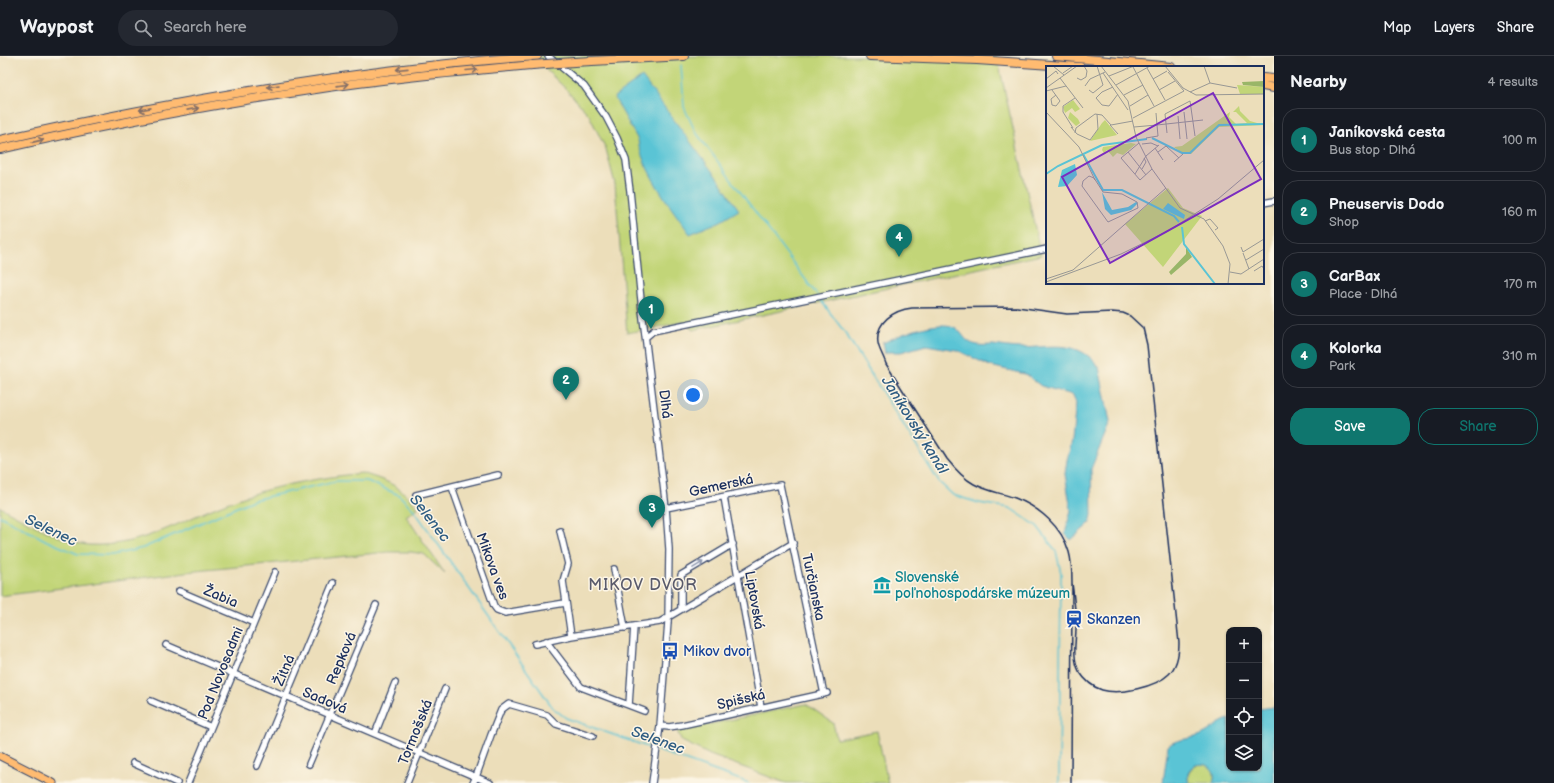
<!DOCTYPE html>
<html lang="en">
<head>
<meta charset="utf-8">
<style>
  body { margin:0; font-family:"Balsamiq Sans",sans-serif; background:#242831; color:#f1f3f6 }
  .controls { position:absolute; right:12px; bottom:12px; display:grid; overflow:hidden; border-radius:8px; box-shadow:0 1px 3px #0004 }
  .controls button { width:36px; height:36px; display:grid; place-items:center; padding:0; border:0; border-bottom:1px solid #363941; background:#171b24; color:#f1f3f6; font:20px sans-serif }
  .you { position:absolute; left:693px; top:339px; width:14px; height:14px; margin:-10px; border:3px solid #fff; border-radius:50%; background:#1a73e8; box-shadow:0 0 0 6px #1a73e833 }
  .badge { display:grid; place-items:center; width:26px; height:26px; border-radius:50%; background:#0f766e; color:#fff; font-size:13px; font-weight:700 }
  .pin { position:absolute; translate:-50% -33px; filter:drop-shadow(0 1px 2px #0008) }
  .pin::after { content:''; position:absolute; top:21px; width:14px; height:12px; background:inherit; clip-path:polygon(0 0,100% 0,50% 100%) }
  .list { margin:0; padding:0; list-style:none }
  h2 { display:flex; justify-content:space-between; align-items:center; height:52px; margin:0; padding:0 16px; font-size:17px }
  h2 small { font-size:13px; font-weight:400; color:#9ea1a6 }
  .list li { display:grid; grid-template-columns:26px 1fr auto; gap:12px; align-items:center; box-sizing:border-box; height:64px; margin:0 8px 8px; padding:0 8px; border:1px solid #363941; border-radius:16px }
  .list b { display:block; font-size:15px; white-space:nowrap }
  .list p { margin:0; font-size:13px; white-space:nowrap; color:#9ea1a6 }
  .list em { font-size:13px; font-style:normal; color:#9ea1a6 }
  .actions { display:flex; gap:8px; padding:12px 16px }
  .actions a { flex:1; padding:9px 0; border:1px solid #0f766e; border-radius:16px; text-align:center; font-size:14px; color:#0f766e }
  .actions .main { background:#0f766e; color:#fff }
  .icon { flex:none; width:22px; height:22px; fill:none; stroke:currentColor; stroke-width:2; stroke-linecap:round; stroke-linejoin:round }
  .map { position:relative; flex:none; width:1274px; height:727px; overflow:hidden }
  header { display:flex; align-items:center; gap:24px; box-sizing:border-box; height:56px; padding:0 20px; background:#171b24; border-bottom:1px solid #363941 }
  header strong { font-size:19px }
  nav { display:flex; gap:22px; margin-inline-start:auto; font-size:14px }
  .search { width:280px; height:36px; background:#242831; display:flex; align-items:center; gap:10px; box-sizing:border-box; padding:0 14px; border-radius:22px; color:#9ea1a6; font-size:15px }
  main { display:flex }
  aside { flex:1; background:#171b24 }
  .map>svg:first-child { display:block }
</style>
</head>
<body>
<header>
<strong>Waypost</strong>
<div class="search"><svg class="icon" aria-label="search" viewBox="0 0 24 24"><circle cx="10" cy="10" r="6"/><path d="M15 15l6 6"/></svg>Search here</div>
<nav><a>Map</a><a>Layers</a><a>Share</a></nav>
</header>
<main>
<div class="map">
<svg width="1274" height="727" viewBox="0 0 1274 727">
  <rect width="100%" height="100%" fill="#fcf5e5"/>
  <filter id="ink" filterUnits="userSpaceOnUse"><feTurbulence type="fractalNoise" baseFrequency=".025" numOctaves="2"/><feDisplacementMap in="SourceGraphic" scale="8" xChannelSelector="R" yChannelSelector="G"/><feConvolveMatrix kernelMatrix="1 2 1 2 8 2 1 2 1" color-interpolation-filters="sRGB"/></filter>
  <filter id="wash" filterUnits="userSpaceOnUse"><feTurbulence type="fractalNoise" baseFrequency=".012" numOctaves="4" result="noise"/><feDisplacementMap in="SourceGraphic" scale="16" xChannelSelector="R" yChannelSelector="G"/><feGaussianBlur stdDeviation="0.9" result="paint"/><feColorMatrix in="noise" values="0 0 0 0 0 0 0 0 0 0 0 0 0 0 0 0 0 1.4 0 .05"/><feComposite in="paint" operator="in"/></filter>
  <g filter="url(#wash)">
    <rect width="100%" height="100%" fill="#ecdeba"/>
    <path fill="#c2d578" stroke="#6e826b" d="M532 0H997L1041 199 693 274 683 266 627 277 615 128 606 93 589 59 568 35Z
      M362 417C390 426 399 429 418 452L406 460 445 518 424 498 411 496H388L186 516 0 540V451C22 463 64 487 89 489 143 492 186 461 235 444 275 429 319 422 362 417Z
      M806 648 833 667 837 683 877 675 888 727H786L710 699 682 685 677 675Z
      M1200 708C1211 708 1217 716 1213 727H1189C1186 718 1190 710 1200 708Z"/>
    <path fill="#5ac4d5" stroke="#3a7a9a" d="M642 21 718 123 739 154 721 165 690 178C672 153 642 114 638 84L614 41Z
      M940 269C946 269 952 269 957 273 965 280 965 287 978 289 983 290 988 289 993 289 1003 290 1011 292 1021 292 1052 291 1078 283 1099 311L1110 366 1091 413 1092 459 1090 467 1071 484 1065 478 1071 454 1065 418 1067 404 1072 385 1075 356 1076 347 1073 339 1041 330 1025 318 990 310 957 294 926 289 901 296H885V298L883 285V287C898 279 923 270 940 269Z
      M1274 651V727H1213C1222 702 1180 702 1189 727H1163L1168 690C1177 682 1190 684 1201 679 1211 675 1218 666 1229 663V712H1259V653Z"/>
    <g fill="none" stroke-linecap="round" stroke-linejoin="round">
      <path stroke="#5ac4d5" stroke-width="1.5" d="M681 9 684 51 695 75 817 239
        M819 242 846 278 939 426 953 439 979 447 1010 452 1037 470 1056 495 1061 517 1059 727
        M0 460 47 485 78 498 113 499 143 492 253 444 336 425H367L399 439 414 454 553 652 566 662 749 727"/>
    </g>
  </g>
  <g filter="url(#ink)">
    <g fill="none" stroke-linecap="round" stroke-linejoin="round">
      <g stroke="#3a496c" stroke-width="8">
        <path id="minor" d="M548 0 584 30 606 61 617 82 626 104 630 135 642 254 666 452 669 493 668 566 660 670 652 727
          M1263 147 1274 145
          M646 281 653 275 1047 193
          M452 431 494 550 497 554 505 557 565 547
          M416 439 498 419
          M724 441 761 651
          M666 452 780 429 824 638
          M560 475 568 508 563 525 571 580
          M614 513 625 572
          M179 535 254 567
          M681 553V519L733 488
          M546 585 581 631 644 655
          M535 588 571 580 660 566 793 487
          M166 589 476 721 491 679 501 654 509 648 547 659 556 668 593 680
          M151 645 211 671
          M629 649 634 570
          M660 670 669 671 682 669 827 637
          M375 678 395 627
          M133 707 177 727
          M309 708 376 549
          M257 710 333 527
          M188 727 275 516
          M407 727 445 633
          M473 727 476 721 490 727"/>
      </g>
      <g stroke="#3a496c" stroke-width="9">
        <path id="major" d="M0 700 53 727"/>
      </g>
      <g stroke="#3a496c" stroke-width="10">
        <path id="highway" d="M870 0 977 4 1080 11
          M1056 0 1171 11
          M574 6 684 0
          M1263 22 1274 23
          M1263 30 1274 32
          M0 84C177 44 356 13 537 0
          M0 93C101 70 201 50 303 35 379 23 456 16 532 9"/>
      </g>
      <use href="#minor" stroke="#fff" stroke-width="5.5"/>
      <use href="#major" stroke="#ffbb71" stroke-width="7"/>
      <use href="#highway" stroke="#ffbb71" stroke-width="8"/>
      <path stroke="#1b2f5e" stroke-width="1.5" d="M1071 727 1072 527C1072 516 1072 506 1069 496 1062 471 1039 451 1015 442 1001 437 987 435 974 428 963 422 955 413 947 403L886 308C884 301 879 294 878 287 875 266 894 254 912 252L1017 251 1067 258 1112 256 1123 257 1130 260 1143 272 1147 289 1179 587C1179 599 1177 610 1169 618 1156 631 1120 639 1102 634 1092 631 1084 623 1079 615 1071 599 1077 582 1076 566 1075 553 1074 540 1072 527"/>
      <g stroke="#3a496c" stroke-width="10" stroke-linecap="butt">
        <path id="highway-bridge" d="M532 9 574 6"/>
      </g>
      <use href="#highway-bridge" stroke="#ffbb71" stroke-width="8"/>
    </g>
    <defs><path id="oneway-shaft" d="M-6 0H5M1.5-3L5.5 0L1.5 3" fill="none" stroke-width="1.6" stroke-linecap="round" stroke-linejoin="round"/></defs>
    <g stroke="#826e67">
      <use href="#oneway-shaft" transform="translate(402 13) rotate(174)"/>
      <use href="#oneway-shaft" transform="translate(472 14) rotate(-5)"/>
      <use href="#oneway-shaft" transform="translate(343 29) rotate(-8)"/>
      <use href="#oneway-shaft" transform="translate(273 30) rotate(172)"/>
      <use href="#oneway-shaft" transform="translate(145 53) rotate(169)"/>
      <use href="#oneway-shaft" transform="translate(193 53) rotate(-11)"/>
      <use href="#oneway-shaft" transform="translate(38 85) rotate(-13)"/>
    </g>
    <use stroke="#8d97ae" href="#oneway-shaft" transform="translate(698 509) rotate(-31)"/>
  </g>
  <defs>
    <g id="museum-bare" transform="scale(1.38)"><path d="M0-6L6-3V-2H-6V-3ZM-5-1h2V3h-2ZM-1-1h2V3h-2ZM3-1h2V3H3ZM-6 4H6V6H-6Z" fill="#0f9aa8" stroke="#fcf5e5" stroke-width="2.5" paint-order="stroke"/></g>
    <g id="station-bare" transform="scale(1.38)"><path d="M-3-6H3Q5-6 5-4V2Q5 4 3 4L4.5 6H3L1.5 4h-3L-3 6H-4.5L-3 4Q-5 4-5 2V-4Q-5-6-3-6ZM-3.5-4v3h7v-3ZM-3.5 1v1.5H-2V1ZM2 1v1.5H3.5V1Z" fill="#1a4fb4" stroke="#fcf5e5" stroke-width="2.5" paint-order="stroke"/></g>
    <g id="bus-bare" transform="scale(1.38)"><path d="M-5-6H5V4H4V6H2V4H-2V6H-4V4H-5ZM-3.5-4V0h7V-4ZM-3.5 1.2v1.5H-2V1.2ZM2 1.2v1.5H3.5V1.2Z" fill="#1a4fb4" stroke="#fcf5e5" stroke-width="2.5" paint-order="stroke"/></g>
  </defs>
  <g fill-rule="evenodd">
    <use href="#museum-bare" x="882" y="529"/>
    <use href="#station-bare" x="1074" y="563"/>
    <use href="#bus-bare" x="670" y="595"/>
  </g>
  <g text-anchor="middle" stroke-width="3" stroke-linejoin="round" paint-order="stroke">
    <g font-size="14" fill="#1b2f5e" stroke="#fcf5e5">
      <text transform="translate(666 348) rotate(83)" y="5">Dlhá</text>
      <text transform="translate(721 429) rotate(-12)" y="5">Gemerská</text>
      <text transform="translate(493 510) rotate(70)" y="5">Mikova ves</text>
      <text transform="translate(814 531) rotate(78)" y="5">Turčianska</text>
      <text transform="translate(221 540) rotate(23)" y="5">Žabia</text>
      <text transform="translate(755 544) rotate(80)" y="5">Liptovská</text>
      <text transform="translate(341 602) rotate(-67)" y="5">Repková</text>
      <text transform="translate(284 614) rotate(-67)" y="5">Žitná</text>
      <text transform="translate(220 617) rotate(-68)" y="5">Pod Novosadmi</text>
      <text transform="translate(741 643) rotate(-13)" y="5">Spišská</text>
      <text transform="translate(325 644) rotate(23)" y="5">Sadová</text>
      <text transform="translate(415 676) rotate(-68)" y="5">Tormošská</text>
    </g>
    <g font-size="14" fill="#0d838f" stroke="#fcf5e5" text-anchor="start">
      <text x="895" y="526">Slovenské<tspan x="895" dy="16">poľnohospodárske múzeum</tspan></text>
    </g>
    <g font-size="14" fill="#164399" stroke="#fcf5e5" text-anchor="start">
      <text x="1087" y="568">Skanzen</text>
      <text x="683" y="600">Mikov dvor</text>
    </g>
    <g font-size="15" font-style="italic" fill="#2e5c82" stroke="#fcf5e5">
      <text transform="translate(915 369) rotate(58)" y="5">Janíkovský kanál</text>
      <text transform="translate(430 462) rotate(52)" y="5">Selenec</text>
      <text transform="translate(51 474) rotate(25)" y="5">Selenec</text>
      <text transform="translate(658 684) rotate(20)" y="5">Selenec</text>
    </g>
    <g font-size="16" letter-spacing="1" fill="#5a5b6c" stroke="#fcf5e5">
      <text x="643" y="534">MIKOV DVOR</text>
    </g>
  </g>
  <g transform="translate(1046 10)">
    <rect width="218" height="218" fill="#ecdeba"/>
    <path d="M191 19 218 21V28H194ZM27 34 34 43 29 46 26 42 19 47 17 41ZM193 40 194 45 204 55 218 59 173 61 145 88 136 87 128 81 136 80 184 46 183 51 190 58 201 57 190 46H187ZM24 46 32 53 34 57 30 60 22 52ZM59 54 71 69 44 75 56 57ZM85 77 90 78 77 89 71 87 67 91 61 84 58 87 56 84 57 81ZM122 122 137 142 156 150 117 201 79 158Z" fill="#c2d578"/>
    <path d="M218 15V21L197 19 196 16ZM140 181 146 191 125 209 123 206 140 188Z" fill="#99b668"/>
    <path d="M29 98 31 109 21 120 12 121 16 104ZM56 126 66 144 82 141 90 136 92 137 85 144 65 149 59 143ZM122 137 139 149 138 153 117 143Z" fill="#5ac4d5"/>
    <path fill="none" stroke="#5ac4d5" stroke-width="2" d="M106 72 136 87H144L173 59 218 58M37 88 57 124H76L128 150 133 156M0 108 12 100 56 79 101 73M136 161 138 178 169 218"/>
    <path fill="none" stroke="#989895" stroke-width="1" d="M7 0 18 9M55 0 82 35 90 71 106 103 134 142 158 153 177 180 184 198 182 218M119 0 137 22 150 29 218 28M158 0 164 17M87 1 108 40M101 2 119 34M59 6 57 7 82 44M17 7 27 0M63 10 88 0M14 12 37 42M31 12 35 14 40 11 41 5 38 0M0 13 10 5 12 8M107 13 121 5M70 19 104 0M39 20 44 13 57 7M67 21 56 26 50 32 56 39 63 40 72 28M0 22 31 0M6 24 14 35 10 40 6 39 5 33 10 29M43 24 47 27 57 19 51 0M113 24 129 15M0 25 20 20M144 26 164 17 191 22M78 29 97 19M84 40 102 29M0 46 33 81 49 114M17 46 27 62M17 46V40L29 32M138 46 141 73M132 50 134 73M87 52 138 25 122 6M64 59 72 68M25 61 31 68 44 74 52 63 51 48M88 61 111 59 110 47M29 67 30 62 49 48 56 49 65 59 87 55M121 67 119 48 144 35 149 70M100 72 112 70 111 59 157 54M96 78 105 77 112 80M109 82 117 94M82 86 100 109M112 86 120 80 133 92M75 92 94 114 106 103M75 92 93 77M128 96 137 88M96 103 100 96 98 92M89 108 100 90 113 79M43 110 48 112 57 126 76 128 91 136 92 142 62 156 36 120 37 115ZM159 155 164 153 172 162 169 164M195 181 197 186 218 173M197 187 203 203M200 194 218 183M208 205 216 200 218 203M184 206 195 208 218 193M0 213 27 204 120 122M0 216 75 188 122 165 172 133 218 94"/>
    <path fill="#7b2cbf" fill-opacity="0.15" stroke="#7b2cbf" stroke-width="2" d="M167 27 215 113 64 197 16 111Z"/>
    <rect width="218" height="218" fill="none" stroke="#1b2f5e" stroke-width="2"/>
  </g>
</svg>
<div class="controls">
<button>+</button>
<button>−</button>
<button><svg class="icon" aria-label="locate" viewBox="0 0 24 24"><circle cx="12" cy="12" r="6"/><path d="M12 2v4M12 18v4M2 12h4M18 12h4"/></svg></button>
<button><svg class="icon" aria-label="layers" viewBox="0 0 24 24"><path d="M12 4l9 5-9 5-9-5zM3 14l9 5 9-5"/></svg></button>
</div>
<div class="you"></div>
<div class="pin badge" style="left:651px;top:273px">1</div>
<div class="pin badge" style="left:566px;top:344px">2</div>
<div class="pin badge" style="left:652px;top:472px">3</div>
<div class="pin badge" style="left:899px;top:201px">4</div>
</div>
<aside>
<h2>Nearby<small>4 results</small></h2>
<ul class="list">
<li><span class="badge">1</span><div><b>Janíkovská cesta</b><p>Bus stop · Dlhá</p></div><em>100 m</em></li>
<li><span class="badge">2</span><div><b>Pneuservis Dodo</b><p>Shop</p></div><em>160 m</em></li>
<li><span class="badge">3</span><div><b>CarBax</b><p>Place · Dlhá</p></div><em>170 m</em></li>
<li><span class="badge">4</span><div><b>Kolorka</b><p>Park</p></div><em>310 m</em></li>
</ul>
<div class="actions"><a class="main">Save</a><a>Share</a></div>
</aside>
</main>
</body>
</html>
